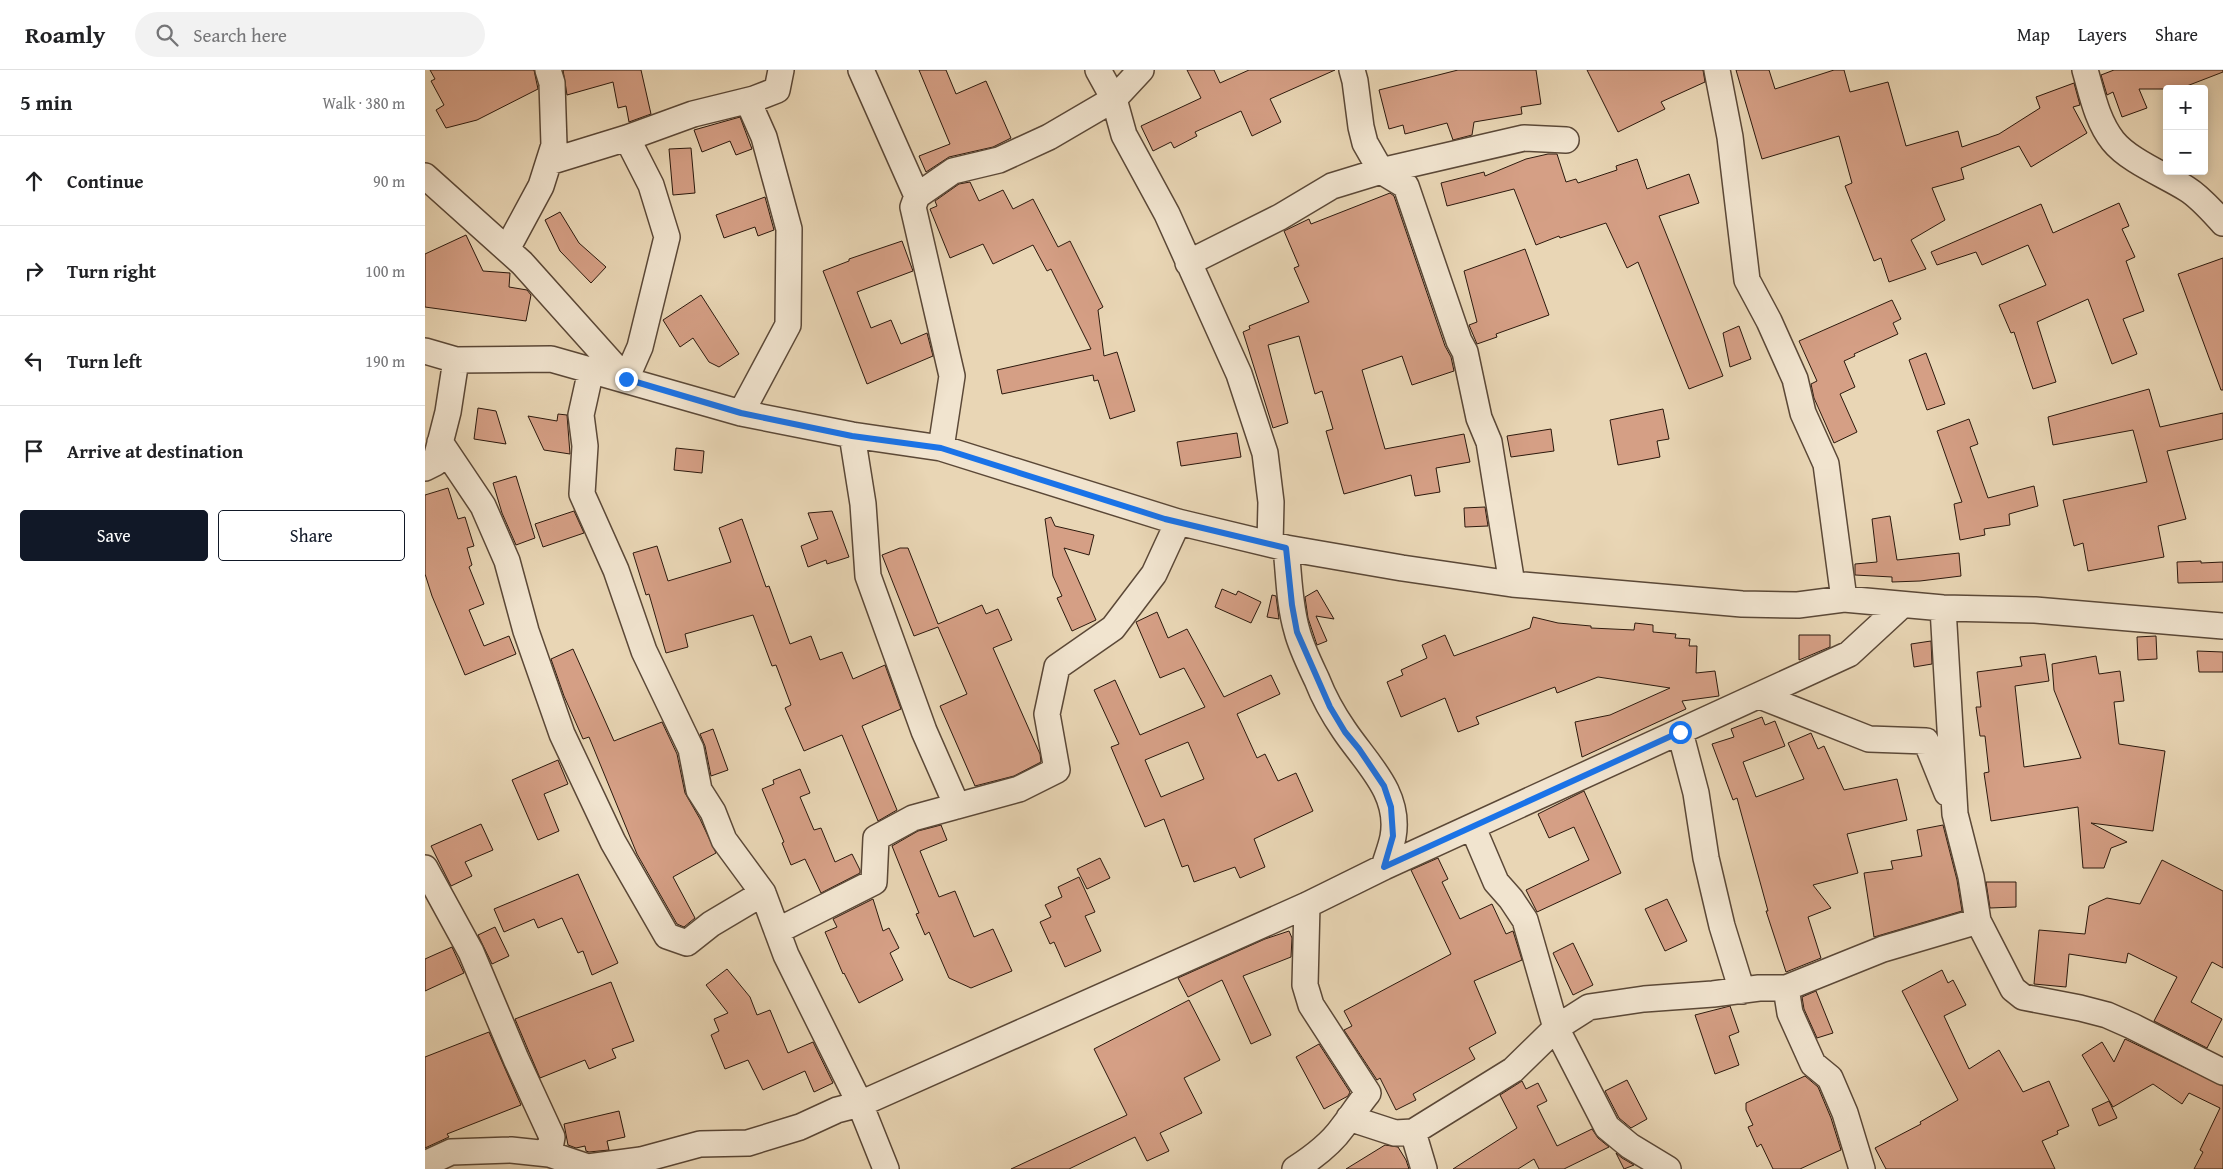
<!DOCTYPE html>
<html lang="en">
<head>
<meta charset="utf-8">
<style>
  body { margin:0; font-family:"Gentium Book Plus",serif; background:#f2f2f2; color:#202124 }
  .controls { position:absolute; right:15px; top:15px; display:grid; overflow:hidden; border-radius:5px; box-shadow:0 2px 12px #0003 }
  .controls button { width:45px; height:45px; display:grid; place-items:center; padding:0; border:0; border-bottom:1px solid #e0e0e0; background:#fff; color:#202124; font:25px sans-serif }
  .stop { position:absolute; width:15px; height:15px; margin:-11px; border:4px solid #1a73e8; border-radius:50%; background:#fff }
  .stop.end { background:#1a73e8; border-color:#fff; box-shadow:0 1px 5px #0008 }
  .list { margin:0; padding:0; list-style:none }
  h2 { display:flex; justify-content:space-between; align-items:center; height:65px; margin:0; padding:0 20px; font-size:21px }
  h2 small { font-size:16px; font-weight:400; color:#757577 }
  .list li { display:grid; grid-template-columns:32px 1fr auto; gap:15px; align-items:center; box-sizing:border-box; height:90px; padding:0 20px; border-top:1px solid #e0e0e0 }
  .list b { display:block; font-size:19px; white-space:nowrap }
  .list em { font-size:16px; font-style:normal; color:#757577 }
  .actions { display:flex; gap:10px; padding:15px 20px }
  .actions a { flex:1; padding:11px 0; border:1px solid #111827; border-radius:5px; text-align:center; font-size:18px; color:#111827 }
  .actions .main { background:#111827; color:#fff }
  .icon { flex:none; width:28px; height:28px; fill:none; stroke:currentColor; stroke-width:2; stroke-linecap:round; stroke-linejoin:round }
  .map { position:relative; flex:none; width:1798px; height:1099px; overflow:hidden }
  header { display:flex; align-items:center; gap:30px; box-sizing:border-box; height:70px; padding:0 25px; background:#fff; border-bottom:1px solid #e0e0e0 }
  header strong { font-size:24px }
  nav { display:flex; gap:28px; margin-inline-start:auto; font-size:18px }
  .search { width:350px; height:45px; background:#f2f2f2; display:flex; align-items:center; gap:12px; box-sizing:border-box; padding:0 18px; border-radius:28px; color:#757577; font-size:19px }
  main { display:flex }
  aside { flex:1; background:#fff }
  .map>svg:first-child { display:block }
</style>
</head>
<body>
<header>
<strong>Roamly</strong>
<div class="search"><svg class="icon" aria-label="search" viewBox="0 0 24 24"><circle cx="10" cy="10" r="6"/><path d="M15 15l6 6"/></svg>Search here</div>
<nav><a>Map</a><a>Layers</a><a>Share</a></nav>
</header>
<main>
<aside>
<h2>5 min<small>Walk · 380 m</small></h2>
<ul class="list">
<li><svg class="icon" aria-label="ahead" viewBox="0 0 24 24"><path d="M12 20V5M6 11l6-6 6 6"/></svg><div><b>Continue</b></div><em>90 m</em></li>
<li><svg class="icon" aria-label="right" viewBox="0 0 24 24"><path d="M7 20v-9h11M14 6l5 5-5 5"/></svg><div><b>Turn right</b></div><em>100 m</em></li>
<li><svg class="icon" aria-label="left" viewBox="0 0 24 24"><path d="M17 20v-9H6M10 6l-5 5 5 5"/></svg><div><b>Turn left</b></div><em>190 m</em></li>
<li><svg class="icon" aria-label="arrive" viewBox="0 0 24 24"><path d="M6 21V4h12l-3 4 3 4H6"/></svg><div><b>Arrive at destination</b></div></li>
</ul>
<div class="actions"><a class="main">Save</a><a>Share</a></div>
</aside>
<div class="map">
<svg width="1798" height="1099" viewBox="0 0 1798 1099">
  <rect width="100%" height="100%" fill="#e9d6b5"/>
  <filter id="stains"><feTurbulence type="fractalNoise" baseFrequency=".004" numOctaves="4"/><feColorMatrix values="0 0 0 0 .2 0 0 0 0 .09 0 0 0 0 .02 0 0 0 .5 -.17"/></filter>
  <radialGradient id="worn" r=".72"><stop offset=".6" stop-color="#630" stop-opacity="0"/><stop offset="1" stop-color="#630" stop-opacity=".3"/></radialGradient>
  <path fill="#d59f85" stroke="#2c190d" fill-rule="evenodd" d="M5 0H109L113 19 52 50 21 58 11 40 19 35 6 11 10 9Z
    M138 0H216L226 44 204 52 201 36 193 38 188 12 142 25Z
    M494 0H521L531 24 561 11 586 68 568 77 524 87 501 102 494 86 525 74Z
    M762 0H789L795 13 824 0H910L845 29 856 52 827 66 816 41 770 62 772 66 749 78 746 72 728 81 716 56 776 28Z
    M1033 0H1111L1116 34 1096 37 1097 44 1049 52 1047 65 1028 70 1022 53 980 64 978 55 964 59 954 20Z
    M1162 0H1278L1280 12 1236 32 1240 39 1193 62Z
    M1311 0H1344L1350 19 1409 0H1419L1425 22 1463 12 1481 76 1533 61 1537 77 1574 64 1615 38 1611 27 1649 13 1655 35 1648 37 1662 63 1606 97 1594 76 1536 98 1539 109 1507 118 1520 150 1486 170 1501 199 1464 212 1456 188 1449 191 1420 116 1427 113 1414 66 1337 89Z
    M1689 0H1798V2L1754 19H1714L1722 38 1697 47 1688 22 1682 25 1676 5Z
    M315 47 327 79 311 85 305 71 277 82 269 60Z
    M266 78 270 123 248 125 244 79Z
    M1123 84H1132L1141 112 1151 109 1153 113 1192 100 1191 96 1212 89 1222 119 1264 104 1274 133 1234 146 1298 306 1264 319 1213 192 1202 198 1181 153 1135 168 1134 166 1111 175 1089 119 1022 136 1016 113 1059 102 1060 106 1101 89Z
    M545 112 554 131 578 120 588 139 608 129 633 177 645 171 678 237 673 240 679 286 692 282 710 341 685 349 673 310 669 311 668 305 577 324 572 300 666 279 626 199 622 201 608 175 568 194 558 174 525 188 505 139 512 136 510 131 534 114Z
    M965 123 969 126 1020 276 1026 287 1029 301 987 315 977 286 937 300 960 379 1039 364 1045 392 1011 398 1015 422 990 426 986 405 919 424 901 361 908 359 897 321 890 324 874 266 843 275 863 353 848 358 818 262 825 259 824 256 884 232 869 198 874 196 859 161 884 149 886 154Z
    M340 127 349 160 333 166 330 157 299 168 291 145Z
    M1694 133 1704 156 1697 159 1710 187 1701 191 1719 241 1698 249 1712 284 1687 294 1663 229 1612 252 1631 312 1608 319 1589 262 1586 263 1574 235 1621 215 1603 175 1557 195 1551 182 1512 195 1506 182 1616 134 1628 163Z
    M135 142 154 173 181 197 166 213 135 181 120 150Z
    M41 165 58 201 85 203 84 217 102 220 106 225 101 251 0 237V184Z
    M477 171 488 201 432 222 446 258 466 250 476 274 502 263 508 286 442 314 398 201 424 191V189Z
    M1100 179 1124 245 1071 264 1072 267 1052 274 1044 255 1052 252 1039 201Z
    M1798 188V320H1796L1753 204Z
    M276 225 314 284 294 297 284 292 268 268 255 277 238 250Z
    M1467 230 1476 249 1468 253 1473 264 1429 284 1430 286 1419 291 1430 317 1415 324 1432 362 1409 373 1389 328 1386 314 1392 311 1374 271Z
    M1314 256 1326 289 1305 297 1298 263Z
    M1501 283 1520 334 1502 340 1484 290Z
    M1724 319 1735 357 1798 343V369L1742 381 1761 449 1733 456 1739 487 1663 501 1658 473 1649 476 1638 430 1722 412 1708 360 1628 375 1623 347Z
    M53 338 71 341 81 374 49 369Z
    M1238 339 1244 369 1232 371 1235 387 1193 395 1185 350Z
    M133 344 142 345 145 384 119 380 103 346 132 351Z
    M1544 349 1553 374 1545 377 1563 428 1609 416 1613 436 1584 444 1585 455 1559 459 1560 465 1535 470 1529 434 1537 432 1512 361Z
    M1126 359 1129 381 1086 387 1082 366Z
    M812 363 816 387 756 396 752 372Z
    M251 378 279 381 277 403 249 400Z
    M91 406 110 468 91 475 77 443 68 413Z
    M23 418 33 449 40 447 49 476 42 478 47 495 44 497 59 534 44 540 59 576 84 566 91 584 40 605 7 526 0 504V425Z
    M1060 437 1063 456 1040 457 1039 438Z
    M149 441 159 463 118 477 110 454Z
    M407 441 424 487 402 494 401 490 383 497 376 476 393 469 383 443Z
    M1465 446 1472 490 1534 483 1536 506 1495 511 1467 512V507L1430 505V494L1452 492 1447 449Z
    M626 447 630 456 669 465 664 485 639 478 671 550 647 561 632 528 637 526 628 506 620 449Z
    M317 449 341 517 344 516 365 574 386 566 395 590 417 582 428 609 460 595 476 639 437 656 472 740 453 751 417 665 379 681 360 638 366 635 351 595 347 596 328 545 260 564 263 577 241 583 224 524 221 525 208 483 232 476 243 511 306 492 294 458Z
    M475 478H483L513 554 557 535 561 544 573 539 587 570 568 578 615 684 616 692 589 706 550 716 515 636 542 624 513 557 489 566 457 485Z
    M1776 491V493L1798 492V512L1753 513 1752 492Z
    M797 519 811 525 813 521 836 532 826 553 790 537Z
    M892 520 909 549 891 546 902 571 892 575 883 548 880 527Z
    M847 525 851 526 854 549 842 547Z
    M732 542 743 568 762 559 799 627 846 605 855 624 812 644 832 688 840 684 853 711 871 703 888 741 829 769 840 797 815 808 810 797 769 812 763 795 757 797 739 749 720 757 686 677 694 674 669 620 690 610 715 665 780 637 759 598 735 608 711 552ZM763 672 779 709 736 727 720 690Z
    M1108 547 1133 553 1166 556V558L1209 560 1210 553 1228 555V562L1251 564 1250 568 1265 569 1264 576H1272L1271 603 1290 601 1294 626 1257 631 1261 639 1157 687 1150 652 1185 645 1245 618 1173 607 1132 623 1130 617 1051 647 1054 654 1033 662 1020 628 976 647 962 612 978 605 976 600 1002 588 997 575 1020 565 1029 586 1105 558Z
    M1374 565H1405V577L1374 590Z
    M1731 566 1732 589 1713 590 1712 567Z
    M1506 571 1507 594 1489 597 1486 574Z
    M148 579 189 671 237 652 252 684 260 723 275 749 291 783 248 807 270 848 259 857 252 854 212 784 164 667 158 669 139 626 126 589Z
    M1772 581 1798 582V602H1774Z
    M1620 584 1624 611 1590 616 1599 697 1656 688 1629 620 1627 594 1671 586 1674 604 1695 601 1699 631 1689 632 1694 674 1740 681 1728 761 1666 753 1702 772 1686 778 1679 798H1658L1653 737 1566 751 1559 703 1564 702 1560 666H1555L1551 637H1556L1552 602 1597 596 1595 587Z
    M1337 647 1340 655 1350 651 1360 676 1318 692 1331 727 1379 709 1363 673 1386 663 1393 679 1399 676 1419 720 1472 709 1482 750 1422 764 1433 803 1388 815 1406 838 1383 847 1396 888 1361 902 1341 841H1343L1312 728 1308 730 1287 674 1309 667 1306 659Z
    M288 659 303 700 286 706 280 676 275 664Z
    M133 690 143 714 119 724 134 761 113 770 87 710Z
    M375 699 385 723 375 727 389 760 396 758 410 792 427 784 435 800V803L396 823 380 789 366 795 357 773 359 772 337 719 349 714 348 710Z
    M1159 721 1196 803 1112 842 1101 820 1164 790 1149 757 1124 768 1113 744Z
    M56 754 68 780 40 792 47 806 26 816 6 776Z
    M516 755 522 770 495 781 514 827 530 821 549 867 568 859 587 901 546 918 524 908 504 862 500 865 491 844 494 843 467 776 493 761Z
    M1518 755 1532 810 1537 841 1449 867 1439 803 1468 799 1466 791 1497 786 1492 760Z
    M675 788 685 808 662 819 652 799Z
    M1013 788 1023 809 1017 812 1035 849 1067 834 1081 864 1088 861 1097 890 1049 911 1071 963 1044 978 1050 989 988 1024 991 1030 971 1040 955 1008 952 1010 919 960 927 956 919 941 1026 884 986 800Z
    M1737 790 1798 821V898L1787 892 1766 932 1797 949 1782 978 1729 951 1752 907 1703 883 1701 893 1644 884 1641 917 1609 914 1614 860 1660 864 1664 836 1682 828 1715 834Z
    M153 804 193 893 167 905 158 881 153 883 137 848 113 858 109 849 79 862 69 839Z
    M654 807 670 842 660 846 676 881 640 897 629 872 625 874 615 852 626 847 620 835 637 827 633 817Z
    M1561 812H1591V837L1565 838Z
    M448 829 458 861 464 858 474 878 465 883 478 910 434 933 419 903 418 904 400 862 412 857 408 849Z
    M1242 829 1262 871 1240 881 1220 839Z
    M70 857 84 886 67 894 53 865Z
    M864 861 867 868 866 887 818 906 846 965 826 974 797 910 763 927 753 908 840 869Z
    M1148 873 1168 915 1148 925 1128 883Z
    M27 877 39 903 0 921V889Z
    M302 899 325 927 332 945 345 940 363 983 388 972 408 1013 389 1022 380 1001 338 1020 323 990 300 999 286 965 294 961 289 949 303 943 281 915Z
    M1517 900 1523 913 1528 910 1541 935 1519 946 1544 999 1574 980 1598 1022 1624 1011 1644 1056 1632 1061 1633 1064 1617 1071 1630 1099H1461L1450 1078 1496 1054 1495 1052 1533 1030 1477 921Z
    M186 912 209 971 187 979 191 988 164 999 160 990 115 1008 90 949Z
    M1391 921 1408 963 1392 968 1379 939 1377 927Z
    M764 930 795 990 759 1008 777 1043 735 1063 744 1081 722 1091 710 1067 644 1099H586L702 1045 669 979Z
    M1305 936 1314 962 1304 966 1314 995 1290 1004 1270 945Z
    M64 962 96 1035 22 1064 24 1067 0 1078V987Z
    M1700 969 1798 1016V1099H1769L1778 1082 1775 1080 1795 1038 1764 1023 1757 1034 1728 1014 1688 1037 1657 985 1677 972 1689 992Z
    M894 974 925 1022 923 1026 899 1039 871 987Z
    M1380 1006 1393 1017 1406 1048 1416 1080 1375 1099H1348L1336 1074 1332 1077 1323 1057 1328 1055 1321 1040V1033Z
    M1202 1010 1222 1049 1206 1058 1194 1048 1180 1021Z
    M1097 1011 1101 1019 1113 1013 1122 1031 1112 1036 1132 1076 1167 1059 1173 1068 1184 1077 1139 1099H1114L1109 1089 1093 1099H1028L1092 1058 1075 1025Z
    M1684 1031 1692 1048 1674 1056 1667 1039Z
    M194 1041 200 1067 182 1071 184 1080 164 1082 161 1081 160 1076 151 1078 143 1075 139 1054Z
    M960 1075 973 1077 981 1090 984 1099H921Z
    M1191 1083 1197 1088 1209 1095 1199 1099Z"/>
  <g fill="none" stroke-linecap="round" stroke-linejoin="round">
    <g stroke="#5b4837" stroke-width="28">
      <path id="minor" d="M436 0 492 126
        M673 0 689 29 699 65 742 144 814 304 840 383 846 432 845 474
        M927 0 930 11 936 57 940 73 956 101 981 116 1034 271 1040 282 1054 348 1064 372 1087 514
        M1292 0 1305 67 1322 210 1344 251 1370 309 1378 343 1401 394 1419 529
        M1660 0C1667 24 1672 51 1688 71 1704 91 1740 105 1762 119 1775 127 1787 141 1798 153
        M124 92 202 68 268 44 329 29
        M0 106 97 193 201 309 215 277 242 167 226 115 202 68
        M82 179 116 116 129 75 127 13 123 0
        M763 193 855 147 907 116 956 101 1099 68 1141 70
        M0 281 31 290 126 289 316 343 427 365 516 378 753 452 861 478 977 498 1087 514 1317 534 1373 535 1419 529 1518 538 1610 540 1798 556
        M166 300 156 345 160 376 157 424 191 500 219 581 266 679 274 720 288 742 299 770 338 823 361 885 435 1034 461 1099
        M316 343 363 255 364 159 339 67 327 40 329 29 352 20 356 0
        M427 365 438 434 443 506 499 661 532 736
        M15 372 58 436 82 491 101 561 137 664 188 772 242 866 262 873 286 854 338 823
        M516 378 527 306 488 137 492 126 528 101 574 90 624 67 689 29 716 0
        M0 398 10 393 23 342 31 290
        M861 478C864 505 864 534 872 561 876 577 885 595 892 610 899 628 908 644 919 660 941 693 976 723 968 767 966 777 962 787 959 797
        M1518 538 1530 744 1546 807 1553 851 1588 919 1598 927 1655 938 1682 945 1707 956 1798 1002
        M1335 626 1444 669 1501 671 1522 723
        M1255 662 1271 723 1281 788 1297 856 1317 921
        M1048 758 1071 812 1086 829 1100 850 1131 958 1182 1057 1205 1076 1243 1099
        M0 798 46 882 91 989 127 1067 124 1084
        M352 861 449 812 451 768 488 748 594 719 632 700 622 644 632 597 688 558 729 504 753 452
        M1361 918 1365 943 1388 994 1405 1008 1420 1043 1437 1099
        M924 1048 970 1063 988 1062 1088 1000 1131 958 1164 937 1219 929 1288 924 1334 918H1361L1458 879 1553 851
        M988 1062 999 1099
        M0 1094 26 1082 86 1080 124 1084 163 1097 216 1090 275 1074 323 1073 375 1057 412 1040 435 1034 882 835 959 797 1424 584 1476 536
        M870 1099C887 1088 905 1075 917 1058 926 1047 933 1035 943 1023L886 935 880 915 882 835"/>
    </g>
    <use href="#minor" stroke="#f1e4cf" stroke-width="25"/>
  </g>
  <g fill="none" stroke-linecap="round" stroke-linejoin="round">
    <path stroke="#1a73e8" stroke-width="6" d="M201 309 316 343 427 366 516 378 740 449 861 478 867 535 872 562 905 637 920 662 934 679 959 716 966 737 968 766 959 797 1255 662"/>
  </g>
  <rect width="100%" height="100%" filter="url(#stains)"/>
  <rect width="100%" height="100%" fill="url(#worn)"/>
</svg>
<div class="controls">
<button>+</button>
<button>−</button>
</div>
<div class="stop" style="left:1255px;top:662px"></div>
<div class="stop end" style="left:201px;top:309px"></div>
</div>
</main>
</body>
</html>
